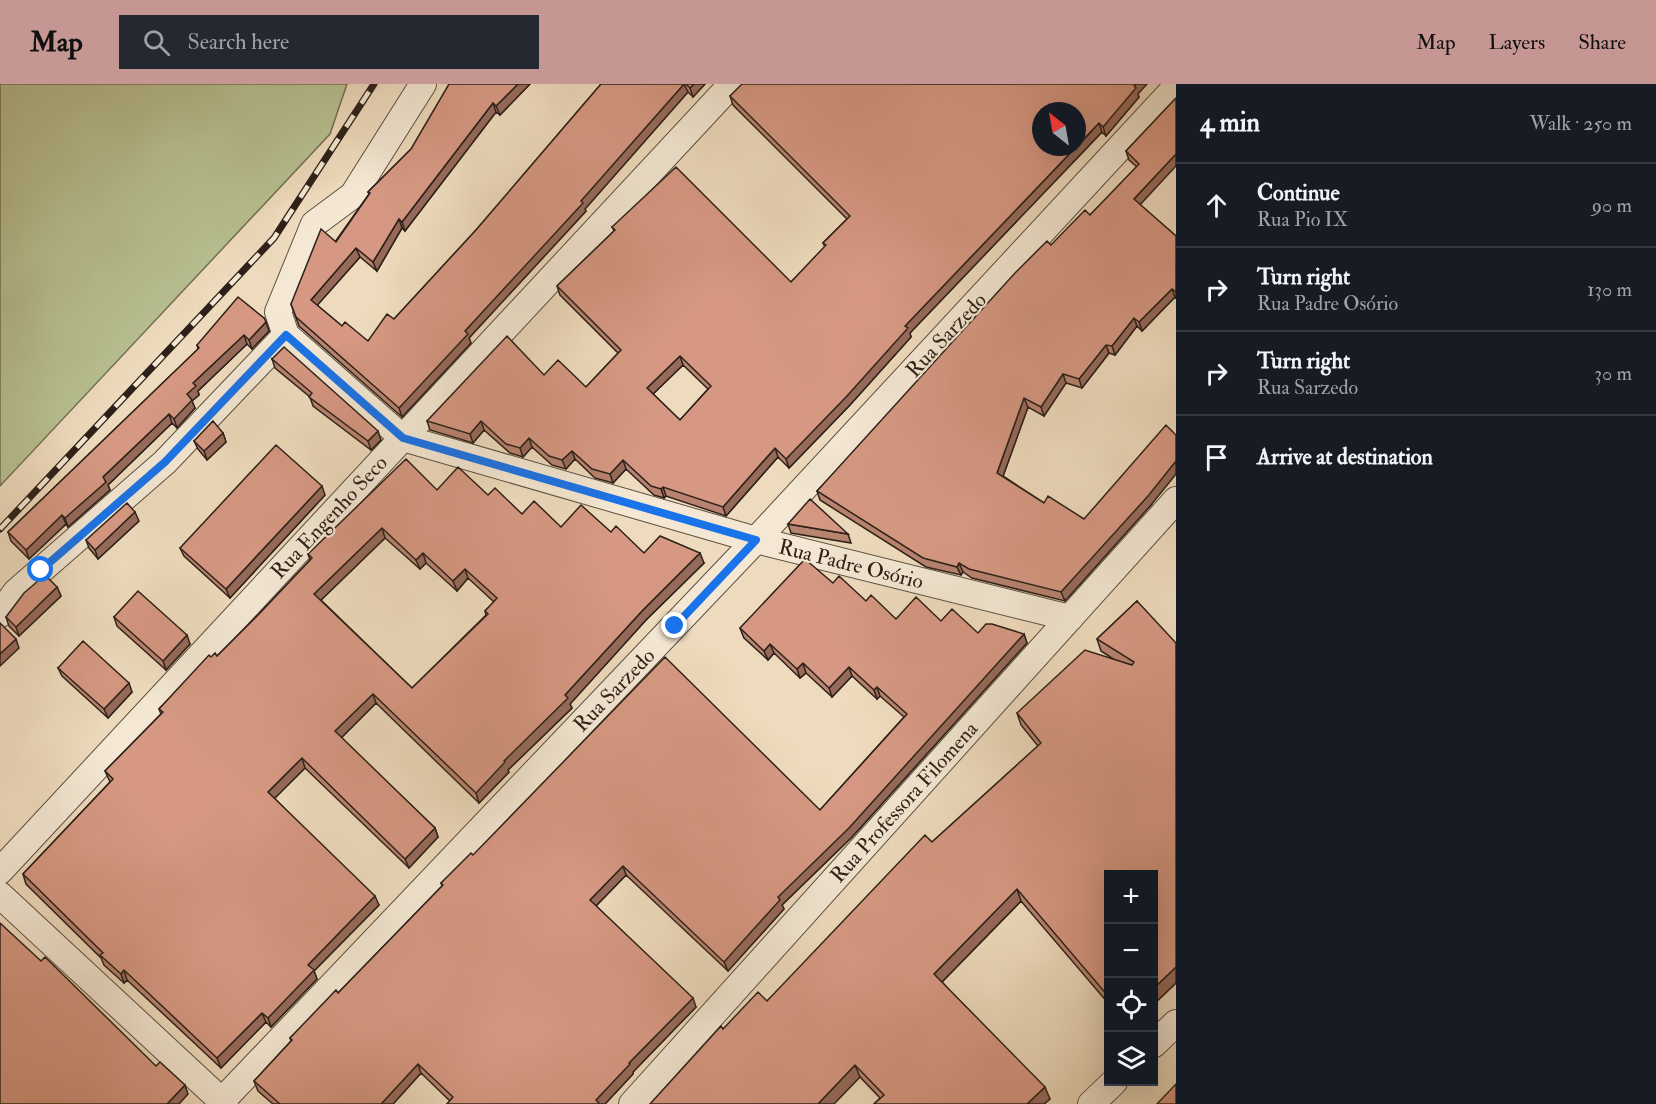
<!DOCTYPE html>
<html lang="en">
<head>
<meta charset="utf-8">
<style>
  body { margin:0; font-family:"IM FELL Double Pica",serif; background:#242831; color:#f1f3f6 }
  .controls { position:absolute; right:18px; bottom:18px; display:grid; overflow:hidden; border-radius:0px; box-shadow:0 6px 24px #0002 }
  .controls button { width:54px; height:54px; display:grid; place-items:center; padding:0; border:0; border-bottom:2px solid #363941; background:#171b24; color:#f1f3f6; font:30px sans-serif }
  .compass { position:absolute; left:1032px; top:18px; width:54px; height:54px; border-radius:50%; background:#171b24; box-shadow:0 6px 24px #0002; rotate:329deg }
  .stop { position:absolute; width:18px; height:18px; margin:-14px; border:4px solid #1a73e8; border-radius:50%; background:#fff }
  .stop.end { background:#1a73e8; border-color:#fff; box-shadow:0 2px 6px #0008 }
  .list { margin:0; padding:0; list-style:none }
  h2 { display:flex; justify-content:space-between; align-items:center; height:78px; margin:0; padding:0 24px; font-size:26px }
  h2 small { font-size:20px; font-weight:400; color:#9ea1a6 }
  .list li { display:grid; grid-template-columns:39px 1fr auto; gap:18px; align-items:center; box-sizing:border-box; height:84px; padding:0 24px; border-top:2px solid #363941 }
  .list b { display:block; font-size:22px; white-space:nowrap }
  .list p { margin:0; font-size:20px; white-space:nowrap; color:#9ea1a6 }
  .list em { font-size:20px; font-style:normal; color:#9ea1a6 }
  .icon { flex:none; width:33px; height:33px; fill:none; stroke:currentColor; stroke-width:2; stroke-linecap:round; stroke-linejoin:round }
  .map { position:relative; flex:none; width:1176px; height:1020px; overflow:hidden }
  header { display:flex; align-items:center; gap:36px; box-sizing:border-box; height:84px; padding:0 30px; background:#c59692; color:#111 }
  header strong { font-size:28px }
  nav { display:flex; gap:33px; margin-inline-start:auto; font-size:21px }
  .search { width:420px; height:54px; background:#242831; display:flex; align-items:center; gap:15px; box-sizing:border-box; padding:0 21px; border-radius:0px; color:#9ea1a6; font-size:22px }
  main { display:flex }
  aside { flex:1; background:#171b24 }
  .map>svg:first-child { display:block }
</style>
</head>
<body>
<header>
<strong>Map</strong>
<div class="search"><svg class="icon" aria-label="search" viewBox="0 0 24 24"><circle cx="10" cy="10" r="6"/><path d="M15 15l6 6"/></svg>Search here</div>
<nav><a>Map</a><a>Layers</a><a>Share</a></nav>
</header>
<main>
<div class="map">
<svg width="1176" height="1020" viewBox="0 0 1176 1020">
  <rect width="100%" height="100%" fill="#eedbbd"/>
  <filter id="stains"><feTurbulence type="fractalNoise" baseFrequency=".00333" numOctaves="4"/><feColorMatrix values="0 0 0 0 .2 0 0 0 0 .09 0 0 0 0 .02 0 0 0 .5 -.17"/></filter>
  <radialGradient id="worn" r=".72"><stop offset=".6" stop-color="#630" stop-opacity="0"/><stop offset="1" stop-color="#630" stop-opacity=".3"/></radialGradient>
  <path fill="#b8c091" stroke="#727055" stroke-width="1.5" d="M0 0H347L330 50 0 402Z"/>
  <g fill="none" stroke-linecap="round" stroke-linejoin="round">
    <g stroke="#5d4f42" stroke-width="28">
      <path id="minor" d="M286 251 403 354 756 456 1070 534
        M0 530 16 508 165 378 286 251 278 228 314 140 353 111 423 0
        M0 787 732 0
        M0 811 225 1020
        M1154 960 1176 939
        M219 1020 756 456 1176 3
        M632 1020 1176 416
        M1091 1020 1114 998"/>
    </g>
    <use href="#minor" stroke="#f4e8d4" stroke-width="26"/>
    <g stroke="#2d2019" stroke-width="7">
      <path id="rail" d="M0 445 274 154 374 0"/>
    </g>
    <use href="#rail" stroke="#f4e8d4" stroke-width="4.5" stroke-dasharray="14" stroke-linecap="butt"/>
  </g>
  <path fill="#b88370" stroke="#2d2019" stroke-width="1.5" fill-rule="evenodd" d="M530 0 500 31 496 28 405 147 402 144 377 187 360 173 317 221 342 242 368 257 394 235 476 146 601 0H705L693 13 688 8 585 125 586 127 469 254 471 259 402 333 299 242 291 220 369 110 368 108 411 65Z
    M1138 10 1139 13 1106 52 1102 48 910 249 911 253 850 321 789 384 778 373 726 432 666 412 664 414 654 411 626 385 613 399 595 394 575 375 566 385 552 381 532 363 523 373 510 369 484 346 473 359 430 346 427 337 544 291 586 303 618 269 560 211 557 202 614 147 612 143 791 198 825 163 823 159 847 135 733 21 730 12ZM683 281 708 305 680 336 653 310Z
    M1176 14 1140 121 1176 152V214L1175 213 1142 247 1137 242 1115 271 1109 269 1082 304 1066 299 1044 332 1028 323 1003 392 1044 419 1084 435 1151 421 1065 517 972 494 963 488 961 491 926 483 820 416 817 407 1051 161 1090 131 1137 83 1129 76 1126 67Z
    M264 234 269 247 252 265 247 260 198 307 199 311 192 317 195 324 177 344 172 339 108 401 110 406 68 443 66 440 29 475 11 457 8 448 198 265 197 261Z
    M272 275 381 356 371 366 313 322 310 313 275 284Z
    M223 349 226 358 207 376 198 365 194 357Z
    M437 406 488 411 522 430 561 443 611 448 644 469 704 479 646 536 570 620 572 624 508 686 509 688 479 719 376 619 341 654 435 744 438 753 409 784 305 684 274 714 379 821 314 887 317 895 271 943 266 938 221 984 127 896 124 899 104 881 101 874 26 800 23 790 110 698 105 687 161 630 159 625 211 573 217 572 259 530 310 476 308 470ZM385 454 420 485 426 479 457 507 468 494 494 518 485 527 486 531 412 604 321 516Z
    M325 411 230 514 184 472 180 464Z
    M139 437 98 475 89 464 86 456Z
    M788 440 848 450 851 459 791 449Z
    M833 499 896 535 941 537 978 549 1024 550 1027 559 852 753 782 821 784 825 728 887 626 791 596 822 696 923 633 988V990L605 1020H447L450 1017 421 989 393 1020H273L258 1007 254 997 291 957 290 954 338 909 442 802 441 799 473 771 820 726 904 633 880 612 877 615 852 592 832 613 806 589 800 594 774 569 768 576 744 554 740 544Z
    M57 503 61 512 19 552 9 542 6 533Z
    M1137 517 1176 899 1154 920V790H1108V919L1021 817 942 898 1050 1015 1044 1020H874L880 1014 860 993 723 945 767 917 932 758 1038 662 1021 641 1017 629 1115 576 1101 567 1097 555Z
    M114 533 190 560 166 586 117 542Z
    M58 584 132 608 108 634 62 592Z"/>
  <path fill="#966a5b" stroke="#2d2019" stroke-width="1.5" d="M518 0H530L500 31 496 22Z
    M684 0 688 8 585 125 586 127 469 254 471 259 402 333 399 324 465 247Z
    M694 0H705L693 13 690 4Z
    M1136 0H1147L1138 10 1139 13 1106 52 1103 43Z
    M493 19 496 28 405 147 402 138Z
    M1099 39 1102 48 910 249 911 253 850 321 789 384 786 375 905 242 1076 63H1077Z
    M1176 70V82L1137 124 1134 115Z
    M399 135 402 144 377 187 373 178Z
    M356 164 360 173 314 225 311 216Z
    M1172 205 1175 213 1142 247 1139 238Z
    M1134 234 1137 242 1115 271 1112 262Z
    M266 238 269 247 252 265 249 256Z
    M244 251 247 260 198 307 199 311 192 317 195 324 177 344 174 335 193 299Z
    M1106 261 1109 269 1082 304 1079 295Z
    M680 272 683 281 650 313 647 304Z
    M1063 290 1066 299 1044 332 1041 323Z
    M1024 314 1028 323 1001 398 997 389Z
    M169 330 172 339 108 401 110 406 68 443 65 434 103 393Z
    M481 337 484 346 473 359 470 350Z
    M378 347 381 356 371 366 368 357Z
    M223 349 226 358 207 376 204 367Z
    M529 354 532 363 523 373 520 364Z
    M775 364 778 373 726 432 723 423Z
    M572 367 575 375 566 385 562 376Z
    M623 376 626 385 613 399 610 390Z
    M1176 377V390L1151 421 1065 517 1061 508Z
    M322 402 325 411 230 514 226 505Z
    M663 403 666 412 664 414 661 405Z
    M135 428 139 437 98 475 95 466Z
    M62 431 66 440 29 475 26 466Z
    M382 444 385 454 318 519 314 510Z
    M423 469 426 479 420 485 416 476Z
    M700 469 704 479 646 536 570 620 572 624 508 686 509 688 479 719 476 709 504 677 565 611 642 527Z
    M959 479 963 488 961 491 957 483Z
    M465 485 468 494 457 507 453 497Z
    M57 503 61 512 19 552 16 543Z
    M1024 550 1027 559 852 753 782 821 784 825 728 887 724 878 778 813Z
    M187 551 190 560 166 586 163 577Z
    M16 555 19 564 0 582V570Z
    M770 560 774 569 768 576 764 567Z
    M803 579 806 589 800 594 797 585Z
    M849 583 852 592 832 613 829 604Z
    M129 599 132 608 108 634 104 625Z
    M877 603 880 612 877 615 874 606Z
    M373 610 376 619 338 657 335 647Z
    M302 674 305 684 271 718 268 708Z
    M435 744 438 753 409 784 405 775Z
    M623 782 626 791 593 825 590 816Z
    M1017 805 1021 817 938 902 934 890Z
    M375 812 379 821 314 887 317 895 271 943 268 934 308 881Z
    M1176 883V899L1154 920V904Z
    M124 886 127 896 124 899 121 890Z
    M693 914 696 923 633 988V990L605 1020H597L596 1016 629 979Z
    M262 929 266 938 221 984 217 974Z
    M418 980 421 989 393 1020H381Z
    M855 981 860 993 834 1020H818Z
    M185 1001 188 1010 179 1020H167Z
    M1045 1003 1050 1015 1044 1020H1027Z"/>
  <path fill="#d69882" stroke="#2d2019" stroke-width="1.5" fill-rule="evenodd" d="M449 0H518L496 22 493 19 402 138 399 135 373 178 356 164 311 216 342 242 345 238 368 257 387 230 394 235 476 146 601 0H684L581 117 583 119 465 247 468 250 399 324 296 233 291 220 321 145 336 158 370 109 368 108 411 65Z
    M686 0H694L690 4Z
    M742 0H1136L1134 2 1136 4 1103 43 1099 39 1077 62V27H1041V63H1076L905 242 908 244 847 312 786 375 775 364 723 423 663 403 661 405 651 402 623 376 610 390 592 385 572 367 562 376 549 372 529 354 520 364 506 360 481 337 470 350 427 337 507 252 544 291 558 276 586 303 621 266 557 202 615 146 612 143 676 83 791 198 826 161 823 159 850 132 730 12ZM680 272 711 302 680 336 647 304Z
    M1176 14V70L1134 115 1176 152V208L1172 205 1139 238 1134 234 1112 262 1106 261 1079 295 1063 290 1041 323 1024 314 997 389 1044 419 1048 412 1084 435 1166 341 1176 351V377L1148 412 1061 508 969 485 959 479 957 483 923 474 817 407 1015 189 1047 157 1051 161 1085 126 1090 131 1139 80 1126 67Z
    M238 213 264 234 266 238 249 256 244 251 193 299 196 302 187 310 192 316 174 335 169 330 103 393 106 398 65 434 62 431 26 466 8 448 199 264 197 261Z
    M284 263 378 347 368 357 309 313 312 309 272 275Z
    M213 337 223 349 204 367 194 357Z
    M276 361 322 402 226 505 180 464Z
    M406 375 437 406 458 383 488 411 495 404 522 430 534 417 561 443 581 421 611 448 616 442 644 469 660 452 700 469 642 527 565 611 568 614 504 677 505 678 476 709 373 610 335 647 435 744 405 775 302 674 268 708 375 812 308 881 314 886 268 934 262 929 217 974 124 886 121 890 100 871 103 869 23 790 113 695 105 687 163 628 159 625 209 571 211 573 215 569 217 572 259 530 312 474 308 470ZM382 444 416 476 423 469 453 497 465 485 497 514 485 527 488 530 412 604 314 510Z
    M810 415 848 450 788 440Z
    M127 419 135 428 95 466 86 456Z
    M805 475 833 499 839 492 866 517 871 511 896 535 916 513 941 537 952 525 978 549 986 540H992L1024 550 849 744 778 813 780 816 724 878 623 782 590 816 693 914 629 979 630 980 596 1016 599 1019 598 1020H447L453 1013 418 980 381 1020H280L254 997 292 956 290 954 336 906 338 909 443 801 441 799 471 769 473 771 665 573 820 726 907 630 877 603 874 606 849 583 829 604 803 579 797 585 770 560 764 567 740 544Z
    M45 491 57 503 16 543 6 533 24 509Z
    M138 507 187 551 163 577 114 533Z
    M1137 517 1176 559V883L1154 904V790H1108V912L1017 805 934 890 1045 1003 1027 1020H874L884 1011 855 981 818 1020H650L721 942 723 945 758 908 767 917 925 751 932 758 1041 659 1017 629 1085 566 1132 581 1134 578 1097 555Z
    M0 539 16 555 0 570Z
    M83 557 129 599 104 625 58 584Z
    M0 839 41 877 45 873 156 982 160 978 185 1001 167 1020H0Z
    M1176 1000V1020H1157Z"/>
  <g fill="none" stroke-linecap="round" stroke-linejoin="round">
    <path stroke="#1a73e8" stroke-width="8" d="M41 486 165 378 286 251 403 354 756 456 675 542"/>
  </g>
  <g text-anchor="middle" stroke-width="4.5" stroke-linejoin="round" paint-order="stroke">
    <g font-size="21" fill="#2d2019" stroke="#f4e8d4">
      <text transform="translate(946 251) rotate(-47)" y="7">Rua Sarzedo</text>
      <text transform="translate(329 433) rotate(-47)" y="7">Rua Engenho Seco</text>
      <text transform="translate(851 480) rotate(14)" y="7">Rua Padre Osório</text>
      <text transform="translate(614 606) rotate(-46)" y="7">Rua Sarzedo</text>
      <text transform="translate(904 718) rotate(-48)" y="7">Rua Professora Filomena</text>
    </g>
  </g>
  <rect width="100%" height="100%" filter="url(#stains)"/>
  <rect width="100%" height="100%" fill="url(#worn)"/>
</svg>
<div class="controls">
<button>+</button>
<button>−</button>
<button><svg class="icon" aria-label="locate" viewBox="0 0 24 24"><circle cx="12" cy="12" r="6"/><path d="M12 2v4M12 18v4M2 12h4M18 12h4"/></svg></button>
<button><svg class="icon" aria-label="layers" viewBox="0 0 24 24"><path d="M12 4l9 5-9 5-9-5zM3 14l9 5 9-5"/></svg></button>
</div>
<svg class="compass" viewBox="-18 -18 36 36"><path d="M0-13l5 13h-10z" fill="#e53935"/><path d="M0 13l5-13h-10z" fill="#9ea1a6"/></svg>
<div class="stop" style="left:41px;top:486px"></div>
<div class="stop end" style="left:675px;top:542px"></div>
</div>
<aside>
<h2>4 min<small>Walk · 250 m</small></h2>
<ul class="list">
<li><svg class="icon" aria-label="ahead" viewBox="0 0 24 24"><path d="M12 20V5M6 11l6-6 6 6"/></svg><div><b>Continue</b><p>Rua Pio IX</p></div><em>90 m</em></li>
<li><svg class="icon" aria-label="right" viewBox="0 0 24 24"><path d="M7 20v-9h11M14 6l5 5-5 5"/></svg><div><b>Turn right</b><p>Rua Padre Osório</p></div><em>130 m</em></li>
<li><svg class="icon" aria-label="right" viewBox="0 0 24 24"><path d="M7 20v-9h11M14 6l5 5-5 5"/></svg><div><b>Turn right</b><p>Rua Sarzedo</p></div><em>30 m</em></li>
<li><svg class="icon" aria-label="arrive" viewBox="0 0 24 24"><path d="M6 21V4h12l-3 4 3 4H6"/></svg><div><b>Arrive at destination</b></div></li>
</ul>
</aside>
</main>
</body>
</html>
